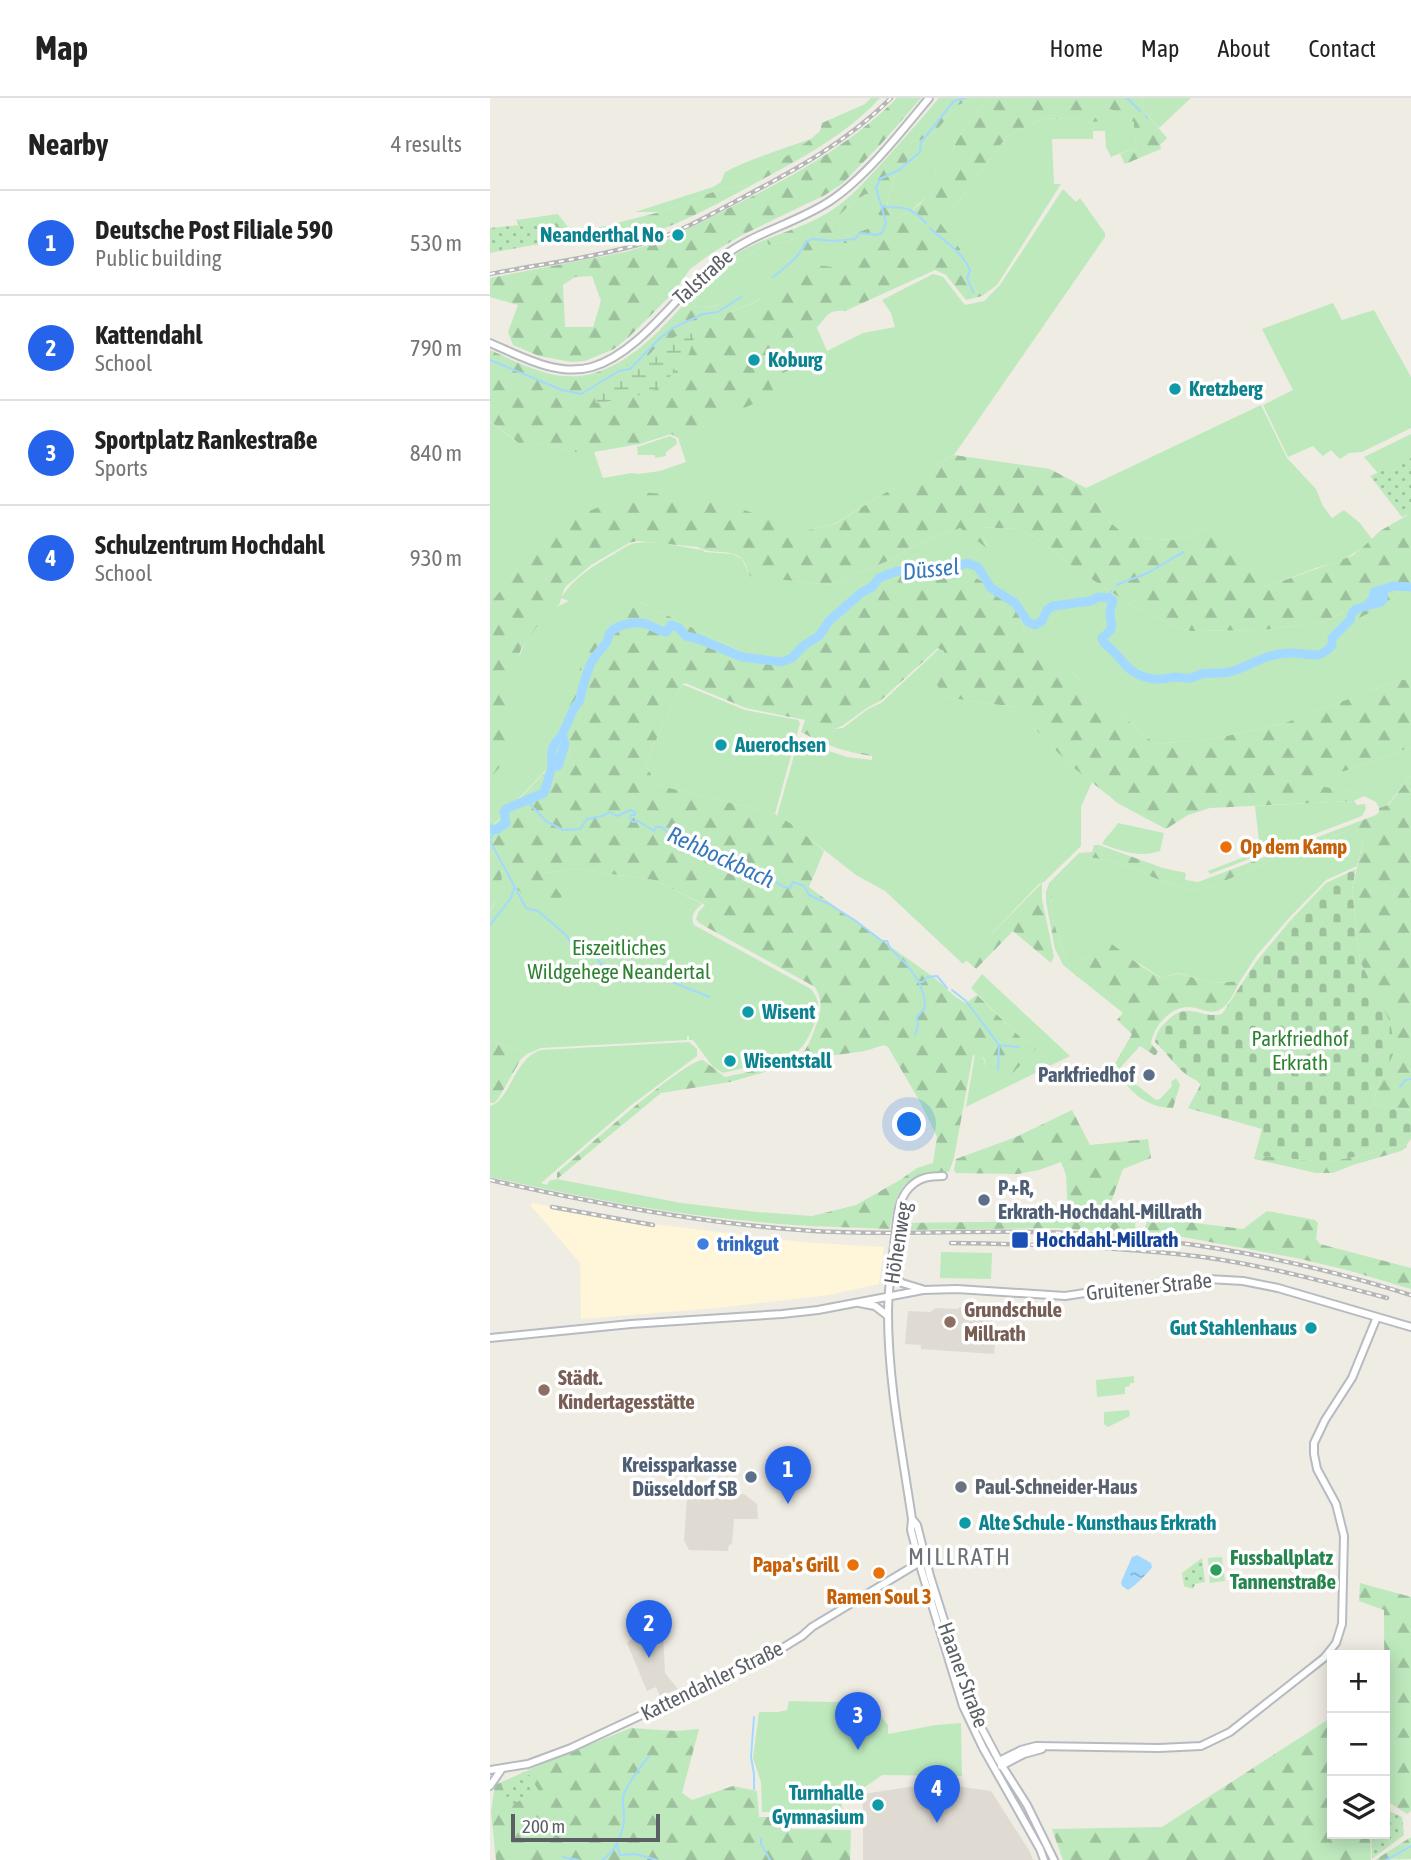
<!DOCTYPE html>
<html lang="en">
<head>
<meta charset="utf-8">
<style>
  body { margin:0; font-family:"Asap Condensed",sans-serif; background:#f2f2f2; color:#222 }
  .controls { position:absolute; right:21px; bottom:21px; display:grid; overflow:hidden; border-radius:0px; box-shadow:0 4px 18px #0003 }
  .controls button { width:63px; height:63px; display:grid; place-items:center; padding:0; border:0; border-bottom:2px solid #e0e0e0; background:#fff; color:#222; font:35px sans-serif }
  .scale { position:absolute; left:21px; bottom:18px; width:149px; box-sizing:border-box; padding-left:7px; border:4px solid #5b6065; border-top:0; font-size:19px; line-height:24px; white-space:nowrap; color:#5b6065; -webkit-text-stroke:5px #fff; paint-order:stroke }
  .you { position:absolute; left:420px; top:1027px; width:24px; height:24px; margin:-18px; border:5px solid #fff; border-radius:50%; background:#1a73e8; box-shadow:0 0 0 10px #1a73e833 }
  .badge { display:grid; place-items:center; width:46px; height:46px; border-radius:50%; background:#2563eb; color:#fff; font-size:23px; font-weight:700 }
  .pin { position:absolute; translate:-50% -58px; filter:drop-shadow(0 2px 4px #0008) }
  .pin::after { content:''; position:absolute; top:37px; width:24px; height:21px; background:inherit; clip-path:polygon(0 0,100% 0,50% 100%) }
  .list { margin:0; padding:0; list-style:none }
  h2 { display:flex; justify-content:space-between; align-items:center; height:91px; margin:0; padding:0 28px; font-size:30px }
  h2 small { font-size:23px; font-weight:400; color:#767676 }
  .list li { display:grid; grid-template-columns:46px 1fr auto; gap:21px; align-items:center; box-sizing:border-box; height:105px; padding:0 28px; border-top:2px solid #e0e0e0 }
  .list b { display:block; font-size:26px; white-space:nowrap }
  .list p { margin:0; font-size:23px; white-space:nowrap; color:#767676 }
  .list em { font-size:23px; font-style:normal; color:#767676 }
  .icon { flex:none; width:38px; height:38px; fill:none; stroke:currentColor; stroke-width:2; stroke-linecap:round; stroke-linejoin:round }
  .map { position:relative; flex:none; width:921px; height:1762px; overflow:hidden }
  header { display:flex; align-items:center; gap:42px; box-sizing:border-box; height:98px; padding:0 35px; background:#fff; border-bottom:2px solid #e0e0e0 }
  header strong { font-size:33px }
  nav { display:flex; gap:38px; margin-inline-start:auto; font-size:24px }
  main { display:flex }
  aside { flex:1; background:#fff }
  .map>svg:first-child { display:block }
</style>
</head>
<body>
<header>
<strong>Map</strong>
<nav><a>Home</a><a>Map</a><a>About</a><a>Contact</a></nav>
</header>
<main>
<aside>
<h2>Nearby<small>4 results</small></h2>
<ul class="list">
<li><span class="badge">1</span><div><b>Deutsche Post Filiale 590</b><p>Public building</p></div><em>530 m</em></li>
<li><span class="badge">2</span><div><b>Kattendahl</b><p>School</p></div><em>790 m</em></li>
<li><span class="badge">3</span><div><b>Sportplatz Rankestraße</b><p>Sports</p></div><em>840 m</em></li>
<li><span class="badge">4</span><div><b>Schulzentrum Hochdahl</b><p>School</p></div><em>930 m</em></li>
</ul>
</aside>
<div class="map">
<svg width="921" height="1762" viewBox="0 0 921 1762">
  <defs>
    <pattern id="forest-firs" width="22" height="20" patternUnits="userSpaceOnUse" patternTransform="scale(1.75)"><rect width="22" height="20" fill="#bee9bd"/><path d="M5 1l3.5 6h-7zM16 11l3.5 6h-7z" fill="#9dc09d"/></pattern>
    <pattern id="wetland-marsh" width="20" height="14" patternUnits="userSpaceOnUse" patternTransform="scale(1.75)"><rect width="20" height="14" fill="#bee9bd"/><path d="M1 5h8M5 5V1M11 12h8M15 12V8" fill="none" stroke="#9dc09d"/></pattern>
    <pattern id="cemetery-stones" width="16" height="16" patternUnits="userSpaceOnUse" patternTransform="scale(1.75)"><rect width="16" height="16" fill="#bee9bd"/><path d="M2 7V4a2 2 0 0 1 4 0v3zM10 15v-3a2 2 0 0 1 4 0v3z" fill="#9dc09d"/></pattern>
    <pattern id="park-dots" width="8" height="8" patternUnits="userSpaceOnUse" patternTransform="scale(1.75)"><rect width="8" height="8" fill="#bee9bd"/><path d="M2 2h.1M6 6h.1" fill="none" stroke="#9dc09d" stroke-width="1.8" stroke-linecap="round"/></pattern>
    <pattern id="water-ripples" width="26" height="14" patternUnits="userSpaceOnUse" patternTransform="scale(1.75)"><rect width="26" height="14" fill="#a3d9ff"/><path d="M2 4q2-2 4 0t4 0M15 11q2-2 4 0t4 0" fill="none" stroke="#88b3d2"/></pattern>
  </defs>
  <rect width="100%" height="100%" fill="#efece3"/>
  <path fill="#fff5d8" d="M42 1105 123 1121 312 1144 394 1149 389 1186 339 1197 228 1210 91 1221 90 1165 41 1108Z"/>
  <path fill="#dfdbd2" d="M494 1207 504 1208 502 1233 506 1234 504 1256 431 1251V1247L415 1246 418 1213 440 1214 446 1210 468 1211 469 1209 493 1211Z
    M254 1396 267 1406 268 1421H244L242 1446 239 1447 238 1453 199 1452 194 1442 197 1400Z
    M148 1535H173L175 1575 188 1591 170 1598 166 1589 157 1593 137 1545Z
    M445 1685 501 1693 540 1754 543 1762H373V1696Z"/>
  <path fill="#bee9bd" d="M487 0H498L467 41 457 69 446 70 440 95 419 115 407 120 403 119 397 106 405 77 420 60 416 55 422 44 440 40 468 7Z
    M652 0H701L669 30 654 13Z
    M620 11 644 24V36L647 49 621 59 616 49 615 33H603V41H562L564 86H571L507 187 492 198 474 180 483 176 469 159 450 125 467 106 517 38 552 21 584 20 603 24Z
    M321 41 254 88 231 91 170 114H145L223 89 231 84 235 74C263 60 292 51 321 41Z
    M573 91 586 104 590 100 615 135V139L464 357 388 399 344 426 314 433 271 419 35 461 0 506V323L24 342 37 346 57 347 81 354H104L113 380 142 375 148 376 170 373 196 364 188 340 277 299 278 283 294 252 327 230 337 253 373 235 405 229 401 215 392 202 443 176 453 179 475 207 494 203 510 187Z
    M376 96H383L392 126 361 137 344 139 341 125 364 103Z
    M309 140 329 145H361V158L342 169 286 191 265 204 238 215 231 205 217 210 204 208 207 197 249 162 274 148 272 143 276 142 279 147Z
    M843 205 852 222 884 212 921 279V330L872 354 859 355 850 361 841 352 833 358 823 348 798 359 773 307 803 292 772 231Z
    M771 307 797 360 826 391 833 408 842 420 854 412 870 425 882 441 872 450 853 462 826 470 776 489 724 426 698 439 683 442 637 439 621 425 596 390Z
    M921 336V360L888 375 874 359Z
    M180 338 186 341 187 346 176 354V358L165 360V357H148L147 349Z
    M488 429 527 431 545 439 589 473 643 508 687 529 701 533 772 532 833 524 854 514 897 506 915 492H921V582H909L795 625 723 641 665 646 535 534 523 502 483 478 469 467 351 511 304 562 256 556 150 504 75 628 81 656 70 679 56 672 4 726 0 722V680C20 657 12 629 16 601 20 575 36 536 55 517 61 511 71 507 79 503L71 500C84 479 104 467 126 455 132 451 138 446 146 445 165 442 192 449 212 452L215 454 243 456 252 461 260 478 269 482H295L339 487 405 460 422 448 470 430 498 449Z
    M450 550 454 553 448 587 454 599 524 609 579 666 602 684 591 709V748L554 784 549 786 473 866 395 793 366 777 306 730 287 718 309 640 336 652 357 659 382 662V657L358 652 341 643 344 631 353 630 378 611 391 605Z
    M194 587 255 612 308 622 310 625 285 716 167 687 155 666 191 588Z
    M921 649V678L897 707 889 710 886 704 874 698V696L823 687 827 679 858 672Z
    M864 703 867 707 875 706 876 711 872 718 720 776 718 773 770 753 765 708Z
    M628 725 674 735 670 753C648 760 632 753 612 746 616 738 623 733 628 725Z
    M857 733H866L873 744 867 768 836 782 800 819 767 857 750 883C738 884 727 886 716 883 694 879 695 870 672 880L602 836V856L591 862H577C569 843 555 806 565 787 569 776 583 767 591 759 603 759 613 761 624 764 654 772 682 793 714 792L784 761Z
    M85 771 164 782 212 806C205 812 200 817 204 827L321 891C325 896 328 901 328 907 327 925 316 952 299 959L233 975 223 969 203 942H199V938H197V942L51 950 37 956 35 954 0 942V814L4 807 11 773 15 774 28 792 54 775Z
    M492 876 580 958 476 1009 485 956 493 960 500 979 543 945 531 940 481 890Z
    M199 944 207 951V958L140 1008 51 1085 57 1087 59 1083 67 1081 191 1105 267 1114 322 1118 321 1128C212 1122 106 1103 0 1079V1008C21 1002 23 961 51 952Z
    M451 1154 502 1155 501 1181 450 1180Z
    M644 1278V1285H640V1288L635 1289V1296L607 1299 606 1282Z
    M639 1312 640 1318 618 1329 614 1326V1314Z
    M732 1459 735 1483 720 1485 718 1460Z
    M299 1603 381 1605 398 1627V1636L446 1627 471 1625 472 1678 392 1677 375 1689 352 1695V1715L272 1714 271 1684 263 1660 269 1614H288L297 1612Z"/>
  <path fill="url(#forest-firs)" fill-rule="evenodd" d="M381 0H390C354 39 308 62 262 87 223 108 182 131 139 142 123 145 106 145 90 147L89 144 74 145 65 127H29L26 122 68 116 83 136 170 114 231 91 254 88 321 41 330 33 332 25 375 6Z
    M407 0H431L392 45 352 86 335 97 252 137 222 155 200 171 185 193 140 238 124 251 95 263 81 264 49 258 23 247 18 234 28 207 0 199V180L135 154 179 141 185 144 196 139 194 133C270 94 346 61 407 0ZM102 178 111 203 103 229H75L73 187 85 179Z
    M449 0H487L468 7 440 40 422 44 417 55 420 60 405 77 397 106 403 119 407 120C434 109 440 96 446 70L457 68 467 41 498 0H652L654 13 677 40 670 47 671 51 635 66 630 56 647 49 644 36V24L620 11 609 23 603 24 584 20 552 21 517 38 467 106 450 125 470 151 469 159 483 176 475 181 492 198 476 202 456 177 445 172 355 213C334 211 336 223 323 233 314 240 304 245 294 252L304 269 279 283 290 308 286 311 276 300 188 340 181 336 150 346 104 354H81L57 347 30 346 0 323V252C32 266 65 285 101 276 151 263 184 214 219 180 225 174 231 167 238 162 268 139 307 134 339 114 360 101 376 82 393 64 412 43 431 21 449 0ZM376 96H383L391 126 361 137 344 139 341 125 364 103ZM309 140 316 159 329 145H361V158L342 169 318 166 266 204 238 215 232 205 217 210 204 208 207 197 249 162 274 148 273 143 276 142 279 147Z
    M464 357 560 371 596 390 621 425 637 439 683 442 698 439 724 426 753 453 776 489 862 458 872 450 890 433 921 415V492H915L897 506 867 521 854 514 833 524 772 532 701 533 687 529 643 508 589 473 545 439 527 431 489 429 498 451 470 430 422 448 405 460 339 487 295 482H269L260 478C258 473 256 466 253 462 242 449 221 458 208 449L147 443 139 445 101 467 75 489 69 507 55 517 31 551 16 600 15 643 9 670 0 680V506L35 461 66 432 97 414 128 401 150 394 220 400 314 433 345 426 388 399Z
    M469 467 483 478 523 502 535 534 665 646 723 641 795 625 909 582H921V649L858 672 827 680 824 687 874 696V698L864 703 720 710 698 717 676 731 629 706 579 666 524 609 454 599 447 587 454 553 448 550 390 603 377 610 352 628 344 631 341 643 358 647 359 652 382 657V658C354 654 336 647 311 634L315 622 256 610 195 585 191 588 155 666 167 687 285 716 306 729 334 753 319 789C360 820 401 849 442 878 454 887 463 899 476 905L487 897 531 940 543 945 546 951 515 983 499 979 494 960 483 957 464 1060 459 1074C413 1074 407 1089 400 1131L321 1128 322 1118 366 1107 410 1082 427 1070 443 1065 447 1039 429 1002 398 949 394 947 375 953 324 960 240 984 171 995 67 1081V1075C90 1056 192 963 213 962L235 979C252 975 302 967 313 955 320 946 323 935 327 925 332 911 332 901 325 889L209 825 206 821 209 813 215 807 164 782 85 771 54 775 72 798 59 816 28 792 15 774 11 773 12 787 0 814V722L5 726 57 672 70 678 81 656 75 628 78 602 100 545 131 505 150 504 256 556 304 562 351 511 405 472Z
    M921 678V1013L883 1006 889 984 894 978 899 924 870 863 862 792 873 744 866 733H857L784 761 714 792C682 793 654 772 624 764 613 761 603 759 591 759 583 767 569 776 565 787 555 807 569 843 577 862H591L602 856V836L607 835 651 868 671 880C695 871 694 879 716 883 727 886 738 884 750 883 745 892 740 906 731 911 721 918 710 909 698 909 680 909 663 929 661 946L668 953 666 957H664L650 948 630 970 631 975 666 1002 670 1001 682 988 681 984 686 980 690 987 683 1010C654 1010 639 992 623 969L642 936 627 922 633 915 573 867 565 851 556 804V794L559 785 589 755 602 754 604 747H609L673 770 696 775 695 782 708 784 886 717 889 714V710L898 707Z
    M552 785V801L564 859 561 865 523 833 486 871 476 862Z
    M0 942 35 954 37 956 31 961 8 1001 4 1005H0Z
    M582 1012 600 1047 658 1041 661 1060 633 1071 620 1107 646 1115 645 1129 655 1130 658 1119 753 1131 777 1113 825 1122 828 1125 826 1141 830 1146 921 1170V1191L857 1172 806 1160 693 1139 567 1130 411 1132V1125L570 1123 578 1114 576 1077 571 1064 549 1072 528 1076 466 1075 464 1072 466 1061 526 1039Z
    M917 1046V1049L911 1053 863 1067 843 1075H826L764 1061 765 1057 835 1064 870 1058Z
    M870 1485 921 1499V1713L917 1716 895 1702 894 1512 869 1503Z
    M842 1619V1736H880L881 1762H573L562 1731 672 1729Z
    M141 1630 186 1633 209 1631 192 1695 202 1702 243 1688 267 1693 269 1719H301L302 1731 361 1732 360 1762H6L1 1714 5 1687 63 1661Z
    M921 1739V1761L885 1762Z"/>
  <path fill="url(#wetland-marsh)" d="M197 233 205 238 197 261 169 290 141 300 106 305 104 296 121 276 131 269 157 259 168 247Z"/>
  <path fill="url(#cemetery-stones)" d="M866 771 862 792 870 863 900 924 905 951 894 978 889 984 883 1006 921 1013V1041L917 1046 870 1058 835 1064 765 1057 772 1031 698 1010 711 986C707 982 702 981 697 977 685 968 676 954 665 944 666 936 669 930 675 925 698 900 710 922 732 916L766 864 799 824 836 785Z"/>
  <path fill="url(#park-dots)" d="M29 127H65L74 145 43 147 0 155V130Z
    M921 360V415L912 419 880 378Z
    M712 1460 715 1484 705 1486 703 1491 694 1488 692 1475Z
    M39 1677 49 1693 23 1706 18 1702 12 1688Z
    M895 1711 912 1719 914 1737 882 1761 881 1736H895Z"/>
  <path fill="url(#water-ripples)" d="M647 1457 661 1465 662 1469C660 1473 644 1489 638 1492L632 1488 631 1484 642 1459Z"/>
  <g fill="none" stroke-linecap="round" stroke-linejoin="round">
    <path stroke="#a3d9ff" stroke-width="2" d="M637 0 650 13
      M656 18 657 20
      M394 109C414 109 422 109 436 125
      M440 130C454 143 474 155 480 173L477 180 483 194
      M283 179C295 171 311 156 317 143L322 141 344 143 365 141 370 135 386 137 392 135 396 124 386 90 390 81 409 72 430 54 431 44 464 3 475 0
      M0 262 72 292 91 296 129 273 140 271 169 241 183 230 213 216 228 214 251 199
      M627 487C638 481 648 480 659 474 671 468 682 460 694 454
      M617 499 621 493
      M36 702 56 723 73 732 90 731 97 721 112 718 120 714 127 718 140 712 145 714V717H141L140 721 143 724 148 723 164 733 166 729H172L181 738 211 752 227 757 245 766 278 779 294 789 300 790 303 784 314 788 319 797 339 806 366 823 392 843H397L400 850 418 868 429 884H433L437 879 447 878 457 890
      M0 741 6 732
      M0 743 36 810 48 813 76 837 82 847
      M0 827 21 800 24 790
      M86 852 92 857C103 854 105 857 111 866L133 872
      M138 874 151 871 219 899
      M462 892 476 903 509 947 529 949
      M425 937 428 928 427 919 435 910 434 898 429 884
      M508 972 509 949
      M910 989 915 982 921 981
      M264 1691V1676L261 1659 264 1619
      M271 1740V1746L280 1762
      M127 1747 130 1757 146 1756 167 1762
      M73 1759 89 1762
      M112 1762C124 1756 135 1732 134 1718 134 1710 131 1703 134 1696 140 1681 150 1670 159 1658
      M896 1762 921 1748"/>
    <path stroke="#a3d9ff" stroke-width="9" d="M877 507 883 501 884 494 894 491
      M62 669C61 653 61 649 72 637
      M0 731 6 732 16 725 14 714 16 711 54 695 62 669 68 668 75 646 72 637 85 608 89 604C92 592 95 579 100 567 104 558 111 552 116 545 118 542 118 538 120 535 126 527 142 524 151 525 162 526 166 533 176 534L181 527 189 530 196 538 209 541 252 559 291 564 302 560 313 548 329 538 339 523 371 495 382 489 389 480 407 473 439 471 450 468 459 471 477 465 488 469 501 490 525 505 538 524 545 527 552 523 557 512 563 508 601 503 608 499 620 500 623 503C622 507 620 511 620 514 620 528 627 528 612 540L614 545C634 559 634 577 664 581 671 582 678 580 685 579 690 579 696 581 701 580 705 579 708 577 711 576 722 574 732 577 743 573 764 566 775 556 799 555 817 554 829 564 842 547V540L860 522 862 515 866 511 891 504 893 502 894 491 903 488 921 489"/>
    <g stroke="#b7bbc1" stroke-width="10">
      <path id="secondary" d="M0 245C31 258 67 279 102 269 152 254 190 191 231 160 264 134 305 126 340 103 376 79 411 34 439 0
        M453 1078C440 1078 429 1079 419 1090 407 1103 407 1123 405 1140 402 1164 398 1190 398 1215 398 1284 412 1353 422 1421L421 1432 432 1474 473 1608 493 1650 550 1751 554 1762
        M402 1175 412 1185 432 1191
        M369 1205 385 1208 398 1218
        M0 1240 141 1226 292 1216 328 1212 433 1192 467 1191 575 1198 621 1191 718 1181 753 1183 788 1190 921 1229
        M422 1421 427 1427 440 1478 483 1614 509 1663 537 1707 564 1762
        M509 1663 531 1652 546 1648 669 1650 711 1648 740 1634 834 1560 846 1545 852 1526 854 1438 846 1406 827 1371 824 1356V1345L835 1322 862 1280 887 1219
        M511 1668 534 1656 552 1651
        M0 1672 38 1666 81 1650 286 1554 312 1538 322 1529 430 1464
        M0 1688 11 1672"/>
    </g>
    <use href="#secondary" stroke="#fff" stroke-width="6"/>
    <g stroke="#b5b6b6" stroke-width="4.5">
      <path id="rail" d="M0 176C52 166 107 159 158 144 190 134 220 117 250 101 305 72 357 44 401 0
        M0 1082C107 1106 215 1126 324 1133 409 1138 493 1131 578 1135 695 1140 810 1162 921 1197
        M62 1109 163 1127
        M461 1145C546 1146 630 1149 713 1159 776 1168 837 1184 897 1200"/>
    </g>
    <use href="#rail" stroke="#fff" stroke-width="2" stroke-dasharray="5" stroke-linecap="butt"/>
  </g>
  <g fill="#0f9aa8" stroke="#fff" stroke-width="2.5">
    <circle cx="188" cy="137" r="7"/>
    <circle cx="264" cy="262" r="7"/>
    <circle cx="685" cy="291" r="7"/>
    <circle cx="231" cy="647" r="7"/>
    <circle cx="258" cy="914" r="7"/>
    <circle cx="240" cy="963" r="7"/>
    <circle cx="821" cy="1230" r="7"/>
    <circle cx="475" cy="1425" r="7"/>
    <circle cx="388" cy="1707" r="7"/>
  </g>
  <g fill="#e8710a" stroke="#fff" stroke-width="2.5">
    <circle cx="736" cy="749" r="7"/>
    <circle cx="363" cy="1467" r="7"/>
    <circle cx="389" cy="1475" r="7"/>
  </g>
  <g fill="#5c6f8a" stroke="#fff" stroke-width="2.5">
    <circle cx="659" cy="977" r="7"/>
    <circle cx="494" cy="1102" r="7"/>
    <circle cx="261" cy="1379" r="7"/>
  </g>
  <rect fill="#1a4fb4" stroke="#fff" stroke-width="2.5" x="521" y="1133" width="18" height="18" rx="3.5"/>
  <circle fill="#3f7fe0" stroke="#fff" stroke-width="2.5" cx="213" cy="1146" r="7"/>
  <g fill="#8d6e63" stroke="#fff" stroke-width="2.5">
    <circle cx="460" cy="1224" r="7"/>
    <circle cx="54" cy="1292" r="7"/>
  </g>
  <circle fill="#6b7280" stroke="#fff" stroke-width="2.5" cx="471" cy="1389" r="7"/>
  <circle fill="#2e9e5b" stroke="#fff" stroke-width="2.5" cx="726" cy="1472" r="7"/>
  <g text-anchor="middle" stroke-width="7" stroke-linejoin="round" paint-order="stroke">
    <g font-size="21" font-weight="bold" fill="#0d838f" stroke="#fff" text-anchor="start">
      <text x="174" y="144" text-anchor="end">Neanderthal No</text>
      <text x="278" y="269">Koburg</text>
      <text x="699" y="298">Kretzberg</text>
      <text x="245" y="654">Auerochsen</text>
      <text x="272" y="921">Wisent</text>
      <text x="254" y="970">Wisentstall</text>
      <text x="807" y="1237" text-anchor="end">Gut Stahlenhaus</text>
      <text x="489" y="1432">Alte Schule - Kunsthaus Erkrath</text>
      <text x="374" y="1702" text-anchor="end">Turnhalle<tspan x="374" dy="24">Gymnasium</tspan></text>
    </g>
    <g font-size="21" fill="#5b6065" stroke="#fff">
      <text transform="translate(213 179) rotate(-42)" y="7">Talstraße</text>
      <text transform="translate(408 1145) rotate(-81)" y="7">Höhenweg</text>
      <text transform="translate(659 1189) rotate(-6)" y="7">Gruitener Straße</text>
      <text transform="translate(473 1577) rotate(70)" y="7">Haaner Straße</text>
      <text transform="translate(222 1583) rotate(-26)" y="7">Kattendahler Straße</text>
    </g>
    <g font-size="21" font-weight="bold" fill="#c56008" stroke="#fff" text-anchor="start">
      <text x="750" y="756">Op dem Kamp</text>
      <text x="349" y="1474" text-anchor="end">Papa's Grill</text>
      <text x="389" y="1506" text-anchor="middle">Ramen Soul 3</text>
    </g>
    <g font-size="21" fill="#2d8230" stroke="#fff">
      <text x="129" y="857">Eiszeitliches<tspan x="129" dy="24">Wildgehege Neandertal</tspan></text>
      <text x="810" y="948">Parkfriedhof<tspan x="810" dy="24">Erkrath</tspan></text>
    </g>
    <g font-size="21" font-weight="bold" fill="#4e5e75" stroke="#fff" text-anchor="end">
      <text x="645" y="984">Parkfriedhof</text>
      <text x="508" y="1097" text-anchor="start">P+R,<tspan x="508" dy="24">Erkrath-Hochdahl-Millrath</tspan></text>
      <text x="247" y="1374">Kreissparkasse<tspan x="247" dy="24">Düsseldorf SB</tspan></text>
    </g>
    <g font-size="21" font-weight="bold" fill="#164399" stroke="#fff" text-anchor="start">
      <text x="546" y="1149">Hochdahl-Millrath</text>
    </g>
    <g font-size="21" font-weight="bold" fill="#366cbe" stroke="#fff" text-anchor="start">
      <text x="227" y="1153">trinkgut</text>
    </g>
    <g font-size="21" font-weight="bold" fill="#785e54" stroke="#fff" text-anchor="start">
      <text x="474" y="1219">Grundschule<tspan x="474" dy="24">Millrath</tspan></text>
      <text x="68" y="1287">Städt.<tspan x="68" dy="24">Kindertagesstätte</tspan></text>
    </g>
    <g font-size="21" font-weight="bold" fill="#5b616d" stroke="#fff" text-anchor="start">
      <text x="485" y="1396">Paul-Schneider-Haus</text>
    </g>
    <g font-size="21" font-weight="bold" fill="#27864d" stroke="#fff" text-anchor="start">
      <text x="740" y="1467">Fussballplatz<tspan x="740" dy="24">Tannenstraße</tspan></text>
    </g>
    <g font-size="23" font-style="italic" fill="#3779ba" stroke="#fff">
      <text transform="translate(441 471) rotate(-6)" y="8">Düssel</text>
      <text transform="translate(231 759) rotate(25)" y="8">Rehbockbach</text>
    </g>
    <g font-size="24" letter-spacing="2" fill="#6c7277" stroke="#fff">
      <text x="470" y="1467">MILLRATH</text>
    </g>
  </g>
</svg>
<div class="controls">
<button>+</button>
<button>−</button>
<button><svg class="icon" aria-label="layers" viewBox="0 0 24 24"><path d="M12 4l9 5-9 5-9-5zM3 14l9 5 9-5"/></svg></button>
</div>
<div class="scale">200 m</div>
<div class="you"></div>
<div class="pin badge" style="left:298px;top:1406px">1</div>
<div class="pin badge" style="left:159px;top:1560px">2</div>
<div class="pin badge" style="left:368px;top:1652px">3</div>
<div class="pin badge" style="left:447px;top:1725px">4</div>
</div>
</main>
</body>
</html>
